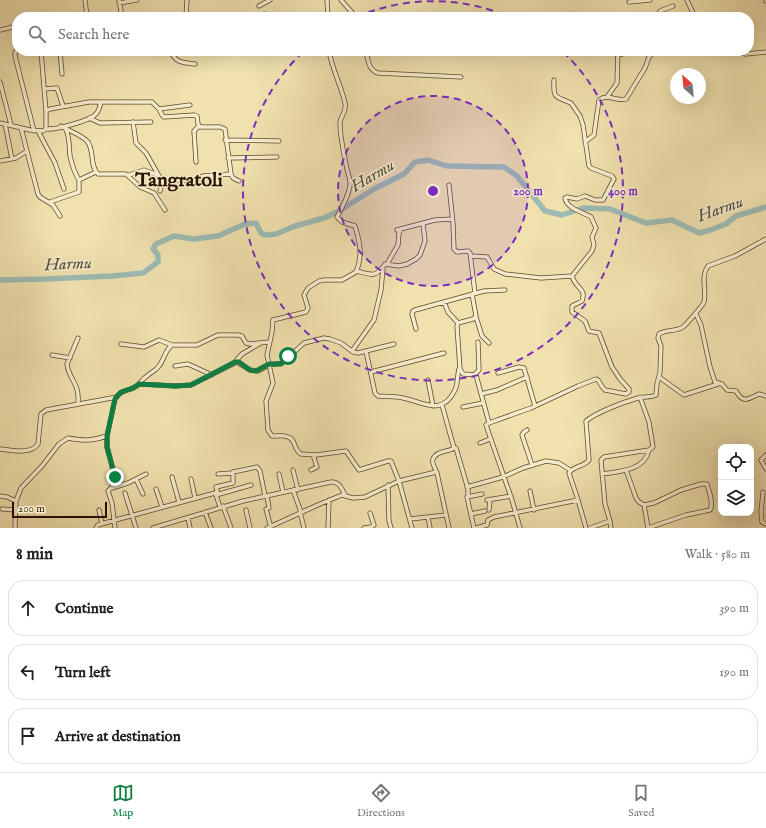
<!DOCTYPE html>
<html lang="en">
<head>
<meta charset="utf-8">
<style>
  body { margin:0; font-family:"IM FELL English",serif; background:#f2f2f2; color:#202124 }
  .controls { position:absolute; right:12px; bottom:12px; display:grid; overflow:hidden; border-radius:8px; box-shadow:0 4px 16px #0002 }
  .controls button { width:36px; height:36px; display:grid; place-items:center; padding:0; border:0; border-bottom:1px solid #e0e0e0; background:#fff; color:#202124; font:20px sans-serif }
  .compass { position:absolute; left:670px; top:68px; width:36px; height:36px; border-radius:50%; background:#fff; box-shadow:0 4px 16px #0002; rotate:333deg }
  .scale { position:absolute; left:12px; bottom:10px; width:95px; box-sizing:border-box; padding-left:4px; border:2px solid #2d1400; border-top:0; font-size:11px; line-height:14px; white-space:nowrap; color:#2d1400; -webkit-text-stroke:3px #f5eccb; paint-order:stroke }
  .stop { position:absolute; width:12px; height:12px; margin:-9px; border:3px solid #0b8043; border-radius:50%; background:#fff }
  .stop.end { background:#0b8043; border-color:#fff; box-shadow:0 1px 4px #0008 }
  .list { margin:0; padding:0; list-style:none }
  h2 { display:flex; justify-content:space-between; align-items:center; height:52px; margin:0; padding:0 16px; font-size:17px }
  h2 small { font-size:13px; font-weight:400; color:#757577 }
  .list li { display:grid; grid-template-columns:26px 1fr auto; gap:12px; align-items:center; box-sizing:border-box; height:56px; margin:0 8px 8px; padding:0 8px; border:1px solid #e0e0e0; border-radius:16px }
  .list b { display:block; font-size:15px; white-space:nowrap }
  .list em { font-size:13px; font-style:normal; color:#757577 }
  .icon { flex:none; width:22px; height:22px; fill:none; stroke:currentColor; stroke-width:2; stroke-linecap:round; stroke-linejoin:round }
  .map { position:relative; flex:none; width:766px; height:528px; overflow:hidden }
  .search { position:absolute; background:#fff; box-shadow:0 4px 16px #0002; left:12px; right:12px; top:12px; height:44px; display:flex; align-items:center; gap:10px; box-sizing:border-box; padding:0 14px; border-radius:16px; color:#757577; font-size:15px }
  .sheet { height:244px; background:#fff }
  nav { display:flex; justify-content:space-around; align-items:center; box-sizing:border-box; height:56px; border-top:1px solid #e0e0e0; background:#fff; font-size:11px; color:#757577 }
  nav a { display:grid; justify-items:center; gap:2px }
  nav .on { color:#0b8043 }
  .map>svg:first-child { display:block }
</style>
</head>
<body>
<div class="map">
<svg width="766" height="528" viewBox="0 0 766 528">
  <rect width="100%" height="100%" fill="#f0e1af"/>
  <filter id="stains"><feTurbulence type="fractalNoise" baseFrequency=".005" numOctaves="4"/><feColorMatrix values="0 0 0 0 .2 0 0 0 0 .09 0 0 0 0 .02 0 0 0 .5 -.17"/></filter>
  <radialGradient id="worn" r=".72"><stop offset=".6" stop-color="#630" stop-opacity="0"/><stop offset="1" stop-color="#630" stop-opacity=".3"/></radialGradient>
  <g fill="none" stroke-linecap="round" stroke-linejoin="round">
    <path stroke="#9dbbb4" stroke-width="5.5" d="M0 280 46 279 112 276 143 273 158 262V255L153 249 156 244 174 236 193 239 218 236 245 224 256 223 261 233 265 235 276 234 295 226 324 218 339 211 374 189 404 174 415 162 428 160 447 166 504 167 517 176 545 211 562 215 583 208 610 209 646 223 672 220 699 233 710 230 726 224 736 216 766 207"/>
    <g stroke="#5e472c" stroke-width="5">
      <path id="minor" d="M85 0 87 17
        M119 0 122 17
        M327 0 328 16
        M341 0 356 17
        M687 0 695 17
        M766 0V1
        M629 2 650 0
        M119 3 137 0
        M259 6 270 0
        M265 14 272 17
        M61 17 72 15 76 17
        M186 17 187 0
        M300 17 310 15H328
        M659 17 660 11 673 6
        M0 30 17 26
        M17 50 15 53V56L34 131
        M41 51 46 111
        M60 51 62 74
        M170 51C177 64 182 62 195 64
        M329 51C332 69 341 85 345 103 347 114 340 115 340 123 340 138 344 154 347 169 348 174 351 180 350 186 348 197 342 208 337 217L342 222 355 226C360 242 363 256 356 272L342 280H324L319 281 308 288 304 295 308 308 306 312 273 320 272 332 267 355 273 383 266 401 268 430 272 436C277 436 283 435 288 437 296 439 293 449 301 454L316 455 346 451 359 470 388 461H391L399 481 412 528
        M366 51C368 59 368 70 378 73L461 77
        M706 51 732 52 746 54 766 52
        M618 55 635 51
        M554 80C553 100 556 96 571 103L580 116 583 125 589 166 591 168 612 176 614 179 603 200H595L585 196 577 199 567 197 565 198C567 209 583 212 591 217L596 228 592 237 594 245 592 251 572 276
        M0 82 11 125
        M44 89 57 88 63 106
        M607 97 617 83 618 51
        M159 109 190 105
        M89 118 100 123 151 122
        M133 122 136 143 146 153 163 183
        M0 123 30 130 43 131 46 129V111L50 109 89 102H152L159 109 162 115 164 117 194 115 197 116 198 124 200 127H220L225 129 231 174 233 178 239 181
        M5 124 12 159
        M61 126C69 131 80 134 87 141 95 150 89 165 98 174H126L140 187 154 193 165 210
        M21 128 38 194 40 197 53 205 60 216
        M46 129C55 130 90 121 96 114 99 111 100 106 101 102
        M66 130C70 138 69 147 70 156 72 165 74 172 79 180
        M38 131 55 163 64 189
        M225 140 279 141
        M585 142 594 135 599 100C608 93 617 102 626 99L645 68 649 57 655 51
        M228 158 277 157
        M0 161 16 158 27 151
        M196 162 194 131 199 126
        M129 175 144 170 158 175
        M449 185 453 223 454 249 457 252 468 251 470 253 475 293
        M160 191 162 184 167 181 184 180 192 182 203 176 231 174
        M50 202 79 192V180L96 172
        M397 230 435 220 452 219
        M471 256 487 257 494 269 505 274 541 278 572 276C573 279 575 283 577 285 582 291 585 292 582 301L572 306V312L585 321 589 331 599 333 612 367 620 379 629 389V392L626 394 605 390 603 388 598 380 596 379 578 386 531 408 489 423 486 425 512 500 520 528
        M387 264 398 245 399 233 401 229
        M357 271C371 275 376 278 385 264L399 266 407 264 416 259 420 255 425 241 423 224
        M472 294 476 316 473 319 458 323 457 326 460 369 463 374 476 375 489 423
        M444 302 448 312 458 323
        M696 314 701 325 710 367 715 382 722 384 727 390 736 391C743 404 748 399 759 394L766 396
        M476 317 482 336 489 343
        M416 329 412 314 413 311 415 310 484 291 505 290
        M78 338 67 364C68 378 80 383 78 403
        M121 344 144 347 159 340 172 345
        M352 351 374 320 381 290 383 268
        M366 351 375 393 378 396C387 397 395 396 403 398 424 402 442 417 455 390 458 384 457 376 459 369
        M52 355 70 358
        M235 362 242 354 259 344
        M175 366 188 364 212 375
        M371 372 444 353
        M498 373 519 367 524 368 535 406
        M475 374 479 370 478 342
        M659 377 684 395 718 384
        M428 380 433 406
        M139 384 175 386 191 385 237 362 250 370 258 371 269 365 282 363 304 343 324 338 330 339 341 343 353 352 358 353 394 344
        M481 394 497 390 527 377
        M442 405 454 448C449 452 437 450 433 459 431 462 436 470 437 473 441 491 445 510 449 528
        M463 407 483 403
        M527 430 524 432 522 435 532 465
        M480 443 490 439
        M456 448 468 489V496
        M0 449C11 450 31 455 38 444L41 414 46 410 117 397
        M766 455 761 460 766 469
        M293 470 298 490
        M311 470 317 467 313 455
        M626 470 636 498 639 502 644 505 654 503 681 490 701 484H707C709 492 714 503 710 510L686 515 648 528
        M218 474 232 473
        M279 474 283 492
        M602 474C621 471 644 471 649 450
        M172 477 179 502
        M136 479 143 494
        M191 479 195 498
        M388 485 389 521 391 528
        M467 487 503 477 523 468 546 461 559 463 570 470
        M112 488 128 483 146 474
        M156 489 162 507
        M293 490 301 512
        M530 491 534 510
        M763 492 761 512 762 522 766 524
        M125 493 136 528
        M218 494 216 487 233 483V472L257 467 260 471 265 496
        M216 495 251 485
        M0 496 7 497 16 501
        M267 496 269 508
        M487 500 511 496
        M578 500 569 473C573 466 584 467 589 460L586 421C597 412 624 402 638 398 644 396 650 398 656 395L657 384 660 372 661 346 658 338 659 334C666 329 676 332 683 327 686 325 703 305 704 302 707 290 700 277 708 266L735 256 766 239
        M644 505 648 528
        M223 506 231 528
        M2 509 15 510
        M266 509 271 528
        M99 510 102 524
        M246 510 250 528
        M489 510 490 500
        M205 512 211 528
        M300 512 304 528
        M471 514 485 511
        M428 517 430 528
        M188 518 190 528
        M410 519 446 515
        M610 522 611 528
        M15 528 16 501 21 488 42 466 59 444 68 438C84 441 91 441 107 436
        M96 528 98 525 101 524 215 493 216 495 220 507
        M115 528 112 503 108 491 114 485 115 477 107 447V436L115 399C122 388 130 392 138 385 141 382 143 378 147 376 151 372 156 371 159 366 164 360 165 350 172 345H197L218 335H238L242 336 246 343 250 344 270 342
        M153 528 243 501 331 482C339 481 342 489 345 495
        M267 528 320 504 342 495 353 498 365 497 399 481 436 472
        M328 528 329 500
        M364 528 371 527 374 525 370 513
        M474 528 467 497 482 494
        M476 528 487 525 488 520 494 517 578 500 586 528
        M590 528 610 521 605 504 601 460 604 457 649 450 653 447 649 422 640 397"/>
    </g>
    <use href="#minor" stroke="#f5eccb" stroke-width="3.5"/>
  </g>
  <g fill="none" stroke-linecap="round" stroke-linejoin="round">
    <path stroke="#0b8043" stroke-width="5" d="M115 477 107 447V436L115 399 118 395 121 392 133 388 139 384 175 386 191 385 235 362H239L250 370 256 371 269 364H281L288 356"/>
  </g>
  <circle cx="433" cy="191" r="95" fill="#7b2cbf" fill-opacity=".12"/>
  <g fill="none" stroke="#7b2cbf" stroke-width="2" stroke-dasharray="7 5">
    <circle cx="433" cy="191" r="95"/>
    <path d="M357 17A190 190 0 0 1 509 17M563 52A190 190 0 1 1 303 52"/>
  </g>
  <g text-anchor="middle" stroke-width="3" stroke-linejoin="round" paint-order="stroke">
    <g font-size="17" font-style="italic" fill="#544e3f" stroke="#f5eccb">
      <text transform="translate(372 175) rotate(-31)" y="6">Harmu</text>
      <text transform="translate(720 208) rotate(-20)" y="6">Harmu</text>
      <text transform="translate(68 263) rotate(-3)" y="6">Harmu</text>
    </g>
    <g font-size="20" font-weight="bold" fill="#2d1400" stroke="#f5eccb">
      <text x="179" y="186">Tangratoli</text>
    </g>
  </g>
  <circle cx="433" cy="191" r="6" fill="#7b2cbf" stroke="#f5eccb" stroke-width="2"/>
  <g font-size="12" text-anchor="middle" font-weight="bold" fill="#7b2cbf" stroke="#f5eccb" stroke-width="3" stroke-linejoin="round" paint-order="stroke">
    <text x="528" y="195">200 m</text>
    <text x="623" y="195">400 m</text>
  </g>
  <rect width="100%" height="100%" filter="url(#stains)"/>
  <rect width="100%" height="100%" fill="url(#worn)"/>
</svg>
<div class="controls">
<button><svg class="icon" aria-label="locate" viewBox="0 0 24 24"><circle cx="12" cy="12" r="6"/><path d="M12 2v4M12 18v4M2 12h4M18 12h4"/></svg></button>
<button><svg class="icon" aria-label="layers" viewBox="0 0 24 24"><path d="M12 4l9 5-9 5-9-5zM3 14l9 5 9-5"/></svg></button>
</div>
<svg class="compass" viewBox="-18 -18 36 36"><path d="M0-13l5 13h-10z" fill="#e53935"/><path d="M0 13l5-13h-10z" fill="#757577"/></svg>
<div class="scale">200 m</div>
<div class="stop" style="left:288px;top:356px"></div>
<div class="stop end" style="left:115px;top:477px"></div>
<div class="search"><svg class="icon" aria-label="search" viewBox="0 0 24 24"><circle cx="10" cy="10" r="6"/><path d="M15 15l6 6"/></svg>Search here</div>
</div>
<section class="sheet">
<h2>8 min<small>Walk · 580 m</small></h2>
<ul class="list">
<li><svg class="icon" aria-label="ahead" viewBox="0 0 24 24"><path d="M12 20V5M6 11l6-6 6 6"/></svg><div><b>Continue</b></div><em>390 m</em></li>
<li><svg class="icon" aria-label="left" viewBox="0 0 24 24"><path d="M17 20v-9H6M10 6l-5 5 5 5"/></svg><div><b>Turn left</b></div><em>190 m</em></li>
<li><svg class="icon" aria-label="arrive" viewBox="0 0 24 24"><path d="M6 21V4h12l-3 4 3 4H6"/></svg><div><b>Arrive at destination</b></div></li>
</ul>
</section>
<nav>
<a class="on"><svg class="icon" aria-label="map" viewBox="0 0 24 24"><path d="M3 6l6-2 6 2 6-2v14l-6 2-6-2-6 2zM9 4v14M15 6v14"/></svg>Map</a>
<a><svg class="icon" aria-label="directions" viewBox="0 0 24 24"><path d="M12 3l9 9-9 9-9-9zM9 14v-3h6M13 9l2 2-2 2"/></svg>Directions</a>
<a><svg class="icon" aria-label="saved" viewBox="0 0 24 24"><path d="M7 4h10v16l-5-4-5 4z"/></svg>Saved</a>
</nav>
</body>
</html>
